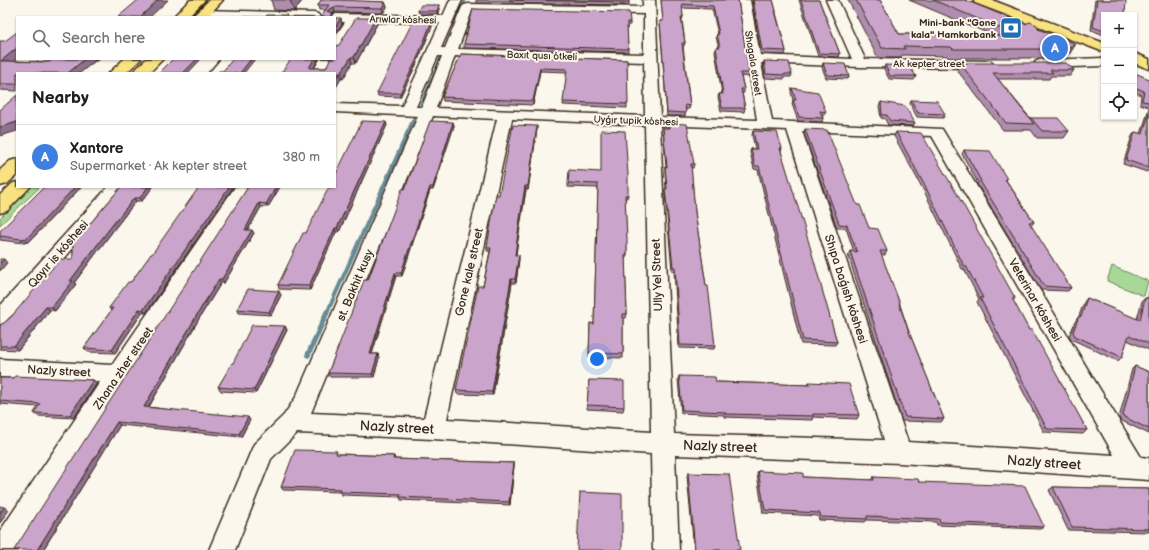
<!DOCTYPE html>
<html lang="en">
<head>
<meta charset="utf-8">
<style>
  body { margin:0; font-family:"Balsamiq Sans",sans-serif; background:#f2f2f2; color:#202124 }
  .controls { position:absolute; right:12px; top:12px; display:grid; overflow:hidden; border-radius:0px; box-shadow:0 1px 3px #0004 }
  .controls button { width:36px; height:36px; display:grid; place-items:center; padding:0; border:0; border-bottom:1px solid #e0e0e0; background:#fff; color:#202124; font:20px sans-serif }
  .you { position:absolute; left:597px; top:359px; width:14px; height:14px; margin:-10px; border:3px solid #fff; border-radius:50%; background:#1a73e8; box-shadow:0 0 0 6px #1a73e833 }
  .badge { display:grid; place-items:center; width:26px; height:26px; border-radius:50%; background:#1f6fb2; color:#fff; font-size:13px; font-weight:700 }
  .pin { position:absolute; translate:-50% -50%; border:2px solid #fff; box-shadow:0 1px 4px #0006 }
  .list { margin:0; padding:0; list-style:none }
  h2 { display:flex; justify-content:space-between; align-items:center; height:52px; margin:0; padding:0 16px; font-size:17px }
  h2 small { font-size:13px; font-weight:400; color:#757577 }
  .list li { display:grid; grid-template-columns:26px 1fr auto; gap:12px; align-items:center; box-sizing:border-box; height:64px; padding:0 16px; border-top:1px solid #e0e0e0 }
  .list b { display:block; font-size:15px; white-space:nowrap }
  .list p { margin:0; font-size:13px; white-space:nowrap; color:#757577 }
  .list em { font-size:13px; font-style:normal; color:#757577 }
  .icon { flex:none; width:22px; height:22px; fill:none; stroke:currentColor; stroke-width:2; stroke-linecap:round; stroke-linejoin:round }
  .map { position:relative; flex:none; width:1149px; height:550px; overflow:hidden }
  .search { position:absolute; background:#fff; box-shadow:0 1px 3px #0004; left:16px; top:16px; width:320px; height:44px; display:flex; align-items:center; gap:10px; box-sizing:border-box; padding:0 14px; border-radius:0px; color:#757577; font-size:15px }
  .panel { position:absolute; background:#fff; box-shadow:0 1px 3px #0004; left:16px; top:72px; width:320px; height:116px; border-radius:0px }
  .map>svg:first-child { display:block }
</style>
</head>
<body>
<div class="map">
<svg width="1149" height="550" viewBox="0 0 1149 550">
  <rect width="100%" height="100%" fill="#fbf7ec"/>
  <filter id="ink" filterUnits="userSpaceOnUse"><feTurbulence type="fractalNoise" baseFrequency=".025" numOctaves="2"/><feDisplacementMap in="SourceGraphic" scale="8" xChannelSelector="R" yChannelSelector="G"/><feConvolveMatrix kernelMatrix="1 2 1 2 8 2 1 2 1" color-interpolation-filters="sRGB"/></filter>
  <g filter="url(#ink)">
    <path fill="#a7d898" stroke="#71815b" d="M31 187H40L0 225V218Z
      M1112 266 1148 281 1144 296 1107 281Z"/>
    <g fill="none" stroke-linecap="round" stroke-linejoin="round">
      <path stroke="#668b95" stroke-width="3" d="M461 11 465 0
        M421 104 442 56
        M406 135 414 118"/>
      <path stroke="#668b95" stroke-width="4" d="M327 313 407 134"/>
      <path stroke="#668b95" stroke-width="5.5" d="M308 355 327 312"/>
      <g stroke="#3b2a1e" stroke-width="3">
        <path id="street" d="M450 0H462L441 48H445L462 7 464 5 468 4 643 7V0H655L660 117 757 120 738 0H750L760 55 852 59 826 0H838L865 59 991 61 993 64 991 67 986 68 860 67 761 63 772 121 942 129 1141 457 1149 458V480L900 463 675 455 679 550H653L651 454 433 439 297 433 271 459 235 550H209L254 444 284 415 296 397 418 116 335 112V104L402 106 440 23 357 22 339 50 335 51V37L345 22H335V17H330L335 14 443 16ZM472 11 644 14V54L458 49ZM438 56H442L422 107H416ZM455 56 644 62 645 116 436 108ZM433 116 497 119 424 418 311 413ZM512 119 645 125 651 432 447 419ZM660 125 787 130 884 440 674 434ZM802 131 932 136 1114 455 908 442Z
          M202 10 314 13 318 14 320 17 198 16 196 14 198 12Z
          M1104 58V66L1041 68 1036 67 1034 64 1036 61 1041 60Z
          M221 59H235L223 73H209Z
          M320 59H334L326 73H312Z
          M108 187H125L7 326 0 328V306Z
          M235 187H251L126 380 18 550H0V531L100 382 0 377V359L112 365Z"/>
      </g>
      <g stroke="#3b2a1e" stroke-width="3">
        <path id="primary" d="M190 0H205L188 17H173Z
          M209 0H223L207 17H192Z
          M973 0H992L1104 43V52L975 3Z
          M1134 53 1149 59V69L1134 63Z
          M124 59H141L126 73H109Z
          M146 59H163L149 73H132Z
          M17 159V175L7 184 0 186V170L10 161Z
          M17 182V187H30L7 211 0 213V195L13 183Z"/>
      </g>
      <use href="#street" fill="#fbf7ec" fill-rule="evenodd"/>
      <use href="#primary" fill="#f8e281" fill-rule="evenodd"/>
    </g>
    <path fill="#af8daf" stroke="#3b2a1e" d="M271 0H301L302 1 294 11 274 10Z
      M321 0H345L344 1 385 2 387 7 383 13 335 12 332 14 333 17H321L326 10H319L318 5Z
      M476 0H629V5L476 3Z
      M661 0H738L749 73V77L741 76 744 89V93H742L745 108 744 112 721 111 718 97 719 94H722L715 51 716 47H719L716 37 717 34H718L712 9 682 8 683 17 682 20 685 43 684 46H683L690 106 689 109H686L685 116H667L660 24V21H663Z
      M752 0H773L776 11V13L786 51 785 55 761 54Z
      M799 0H819L840 54 839 57 818 56Z
      M848 0H880L899 34 992 35 909 0H965L1038 29 1070 53 1059 58H949L947 56 902 55 901 58H878Z
      M1095 0H1126L1104 15V35L1091 30Z
      M439 5 440 9 437 14H419L418 11Z
      M473 9 630 22V25H627L628 52 464 48V44Z
      M432 21 433 24 416 65 400 97 378 96 377 93Z
      M377 24 356 63H352L343 79 281 73 318 59 314 68H326L339 45Z
      M0 41 13 61 49 62 53 59H100L97 61H95L85 68 17 73V91L0 90Z
      M461 54 627 60V108L563 105 567 72 540 71 533 105 443 101 442 97Z
      M764 61 792 74 791 77H784V79L765 78 763 65Z
      M823 63 849 76 848 79 826 78 822 67Z
      M960 63 1074 70 1070 76H1051L1049 79H998L1030 118H1031L1069 131 1064 138H1037L1031 130H1003L957 70Z
      M885 65 916 76 914 80 889 79 884 69Z
      M1134 74 1149 79V107L1140 104 1141 95 1134 92Z
      M792 88 826 112 824 115H822L823 118 822 122 798 121 792 104 793 100 791 92Z
      M911 100 945 114 943 118 917 117 910 104Z
      M881 102 915 123 913 126 888 125 885 119 881 118 879 106Z
      M1149 108V169L1147 172 1123 164 1132 136 1135 132 1141 134Z
      M453 122 454 126 433 190H430L402 276H396L372 354H378L379 358 374 377H330L328 373 368 280 405 189Z
      M668 123 694 164 693 168H691L695 212 715 346 714 349 679 348 674 271H672L665 192V189H666L665 171V167H666L663 132V128H668Z
      M387 125 339 232H336L310 290 279 289 278 285 306 233Z
      M537 129 528 190H526L519 230 516 255 519 259 516 283H512L493 395 457 394 456 390 483 286 490 251H487V248L499 195Z
      M805 129 857 205 869 228 887 251 885 255H881L900 304V305L909 332 944 419 941 422 902 421 848 255 850 251 854 252 846 228H837L804 133Z
      M753 131 782 148 781 152 837 342 835 345 801 344 758 170 754 169 750 152 751 149H755L752 135Z
      M896 132 1015 298 1013 301 1029 330 1087 430 1083 434 1044 432 977 302 979 299 964 269H962L925 193 894 136Z
      M964 150 1007 179 1006 180 1034 222 1031 226 1071 288 1068 291 1041 290 977 184 978 183 962 154Z
      M601 172 628 195 627 198H625L627 255 626 258H625L627 314 626 318H623V358L589 357 590 323 594 324 598 188 568 187V183Z
      M44 187H81L30 241 24 243 0 240V231Z
      M121 187H153L142 201H136L112 232 74 283 76 284 55 311 50 310 18 350 0 349V325L4 323 73 259V247L72 245Z
      M248 187H280L268 207H261L248 230 254 233 224 283H221L200 317 149 407 250 420 241 437 120 425 43 550Z
      M152 254 146 313H142L115 353 88 352 84 348 111 311 109 308 131 282Z
      M1149 290V350L1127 340 1122 357 1118 361 1071 339 1069 336 1076 320 1079 316 1084 302 1087 298 1137 319 1142 301 1145 298H1148Z
      M281 295 271 315 239 313 237 309Z
      M285 326 287 330 256 393 221 391 218 387 233 363Z
      M1135 366 1149 372V434L1120 420 1119 418 1132 369Z
      M679 376 716 382 808 385 809 382 859 415 857 419 813 417 812 420 724 417V415L681 413 678 379Z
      M0 378H13L93 380 97 383 74 418 38 416 34 413 38 407 0 404Z
      M589 380 624 407 623 411 587 409Z
      M339 454 394 456 395 459 514 463V466L510 505 401 500 400 497 342 495 340 492 283 490 281 487Z
      M758 471 803 477 871 480 873 477 919 482 1044 527 1040 529 937 525 936 522 867 520 865 522 819 520 818 516 763 513 757 474Z
      M688 473 740 550H694L687 476Z
      M1053 487 1149 489V532L1068 530 1049 490Z"/>
    <path fill="#8e738e" stroke="#3b2a1e" d="M158 0H168L150 17H140Z
      M290 0H301L302 1 294 11Z
      M385 2 387 7 383 13 382 8Z
      M439 5 440 9 437 14V11Z
      M334 7 335 12 332 14 333 17H332L327 11Z
      M341 18 342 24 335 35V27Z
      M376 18 377 24 356 63 354 57Z
      M432 21 433 24 416 65 400 97V93Z
      M1076 44 1070 53 1059 58 1064 49Z
      M17 48V58L6 68 1 61Z
      M351 57 352 63 343 79 341 73Z
      M85 59H93L95 61 80 73H68Z
      M96 59H100L97 61Z
      M197 59H201L188 73H183Z
      M251 59H255L244 73H240Z
      M314 59H318L312 73 309 68Z
      M540 68V71L533 105V101Z
      M339 73 341 79 335 89V80Z
      M17 122V131L0 136V127Z
      M386 122 387 125 339 232 337 228Z
      M453 122 454 126 433 190V187Z
      M537 126V129L528 190V186Z
      M525 186 526 190 515 259V255L519 226Z
      M75 187H81L30 241 24 243 21 239Z
      M148 187H153L142 201 140 198Z
      M229 187H233L146 313 143 310Z
      M276 187H280L268 207 266 204Z
      M430 187V190L402 276 401 273Z
      M134 198 136 201 112 232 74 283 76 284 55 311 52 307 70 281 110 228Z
      M259 203 261 207 246 233 245 230Z
      M335 228 336 232 310 290 309 286Z
      M252 230 254 233 224 283 222 279Z
      M519 255V259L516 283 515 279Z
      M4 259 7 263 0 271V263Z
      M395 273 396 276 371 357 370 354Z
      M219 279 221 283 200 317 147 410 144 407 198 313Z
      M511 279 512 283 493 395 492 392Z
      M279 291 281 295 271 315 269 312Z
      M46 307 50 310 18 350 14 346Z
      M139 309 142 313 115 353 112 350Z
      M285 326 287 330 256 393 254 390Z
      M378 354 379 358 374 377 372 374Z
      M93 380 97 383 74 418 70 415Z
      M248 417 250 420 241 437 239 434Z
      M117 422 120 425 43 550H37Z
      M514 463V466L510 505 509 502Z
      M4 507 9 510 0 523V513Z"/>
    <path fill="#cba4cb" stroke="#3b2a1e" d="M138 0H158L140 17H118Z
      M321 0H340L385 2 382 8 334 7 327 11 332 13V17H321L329 5H318Z
      M509 0H629V2Z
      M661 0H738L749 73H740L744 89H741L745 108H722L719 94H723L716 47H720L717 34H719L713 6 682 4 683 17H681L685 43H682L690 106 685 105 686 113 667 112 660 21H663Z
      M753 0H773L776 11H775L786 51 762 50Z
      M801 0H819L840 54 819 53Z
      M856 0H880L899 34 1019 36 933 0H965L1025 24 1030 22 1037 25 1038 29 1076 44 1064 49H953L951 47 903 46 905 49 882 48Z
      M1097 0H1126L1125 15H1104V31L1093 27Z
      M421 5H439L437 11H418Z
      M473 9 629 12 630 22H627L628 49 464 44Z
      M267 15H287L286 17H265Z
      M335 18H341L335 27Z
      M356 18H376L354 57H351L341 73H339L335 80V73H281L291 59H314L309 68H326L330 59H335V46L339 45Z
      M413 21H432L416 61 400 93H377Z
      M17 32V48L1 61 49 62 53 59H85L68 73H17V84H0V41H5Z
      M461 54 627 60 628 104 563 102 567 69 540 68 533 101 442 97Z
      M173 59H197L183 73H159Z
      M233 59H251L240 73H218L219 71H223Z
      M764 61 789 62 792 74H785L784 75 766 74Z
      M823 63 845 64 849 76 827 75Z
      M960 63H1066L1074 70H1050L1053 73H993L1034 124 1006 123Z
      M885 65 909 66 916 76H890Z
      M1135 73 1149 79V102L1142 101 1144 91 1134 87V74Z
      M792 88 818 92 826 112 820 111 823 118 799 117 793 100H796Z
      M17 95V122L0 127V110Z
      M911 100 937 101 945 114 918 113Z
      M881 102 905 106 915 123 890 121 887 115H882Z
      M1149 113V168L1126 160 1135 132 1143 134Z
      M1031 118H1058L1069 131H1042Z
      M362 121 386 122 337 228H335L309 286 278 285 303 233H306L329 187H335V176Z
      M430 121 453 122 433 187H430L401 273H395L370 354H378L372 374 328 373 364 280H368L402 189H405Z
      M668 123 687 124 694 164H691L695 212 706 286H708L715 346 680 345 675 267H673L665 189H667L665 167H667L663 128H669Z
      M513 125 537 126 528 186H525L519 226 515 255H519L515 279H511L492 392 456 390 478 286H483L491 248H487L492 216 496 195H499Z
      M805 129 827 130 857 205H860L869 228 878 229 887 251H880L900 304H899L909 332 944 419 905 417 850 251 857 252 847 225 839 224Z
      M601 130 625 131 628 175V195H625L627 239V255H625L627 314H623V354L589 353 590 323 594 324 598 184 568 183 569 170 601 172Z
      M753 131 777 132 782 148H780L809 243 837 342 803 340 759 166H755L751 149H757Z
      M896 132 921 133 964 206 1015 298H1012L1029 330H1032L1087 430 1047 429 980 298H983L966 266H964L927 190Z
      M964 150 990 151 1007 179H1005L1034 222H1029L1071 288 1044 286 980 181H981Z
      M44 187H75L27 238 21 239 0 236V231Z
      M121 187H148L140 198H134L110 228 70 281H73L52 307H46L14 346H0V325L4 323 12 316 60 259H73V245H72Z
      M199 187H229L143 310 139 309 112 350 84 348 113 308H109L128 282H131L151 254H152Z
      M248 187H276L266 204 259 203 245 230H252L222 279H219L198 313 144 407 248 417 239 434 117 422 37 550H14Z
      M0 259H4L0 263Z
      M248 289 279 291 269 312 237 309Z
      M1087 298 1140 320 1145 298 1149 299V344L1129 335 1122 357 1075 336 1073 332 1079 316 1081 317Z
      M252 325 285 326 254 390 218 387 232 363H233Z
      M1135 366 1149 372V429L1124 417 1123 415Z
      M15 376 93 380 70 415 34 413 40 404 0 401V378H13Z
      M679 376 715 377 716 382 810 385 809 382 849 384 859 415 813 414V416L725 414V412L682 410Z
      M589 380 624 381V407L587 405Z
      M295 450 337 451 336 454 394 456 393 459 514 463 509 502 400 497 401 494 340 492 341 489 281 487Z
      M758 471 803 473V477L874 480 873 477 918 479 919 482 1025 486 1044 527 940 522 939 519 867 516V519L821 517 820 513 765 510Z
      M688 473 729 474 740 550H695Z
      M1053 487 1149 489V529L1072 527Z
      M580 492 622 494V550H577L578 529Z
      M0 506 4 507 0 513Z"/>
  </g>
  <defs>
    <g id="bank-square" transform="scale(1.15)"><rect x="-9" y="-9" width="18" height="18" rx="4" fill="#1f6fb2" stroke="#fbf7ec"/><path d="M-6-4H6V4H-6ZM0-2.3a2.3 2.3 0 1 0 0 4.6a2.3 2.3 0 1 0 0-4.6Z" fill="#fff"/></g>
  </defs>
  <g fill-rule="evenodd">
    <use href="#bank-square" x="1011" y="28"/>
  </g>
  <g text-anchor="middle" stroke-width="4" stroke-linejoin="round" paint-order="stroke">
    <g font-size="10" fill="#3b2a1e" stroke="#fbf7ec">
      <text transform="translate(403 19) rotate(1)" y="4">Arıwlar kóshesi</text>
      <text transform="translate(542 55) rotate(2)" y="4">Baxıt qusı ótkeli</text>
      <text transform="translate(754 63) rotate(81)" y="4">Shagala street</text>
      <text x="929" y="67">Ak kepter street</text>
      <text transform="translate(636 120) rotate(2)" y="4">Uyǵır tupik kóshesi</text>
    </g>
    <g font-size="10" font-weight="bold" fill="#3b2a1e" stroke="#fbf7ec" text-anchor="end">
      <text x="996" y="26">Mini-bank "Gone<tspan x="996" dy="12">kala" Hamkorbank</tspan></text>
    </g>
    <g font-size="12" fill="#3b2a1e" stroke="#fbf7ec">
      <text transform="translate(58 254) rotate(-49)" y="4">Qayır is kóshesi</text>
      <text transform="translate(469 272) rotate(-77)" y="4">Gone kale street</text>
      <text transform="translate(657 275) rotate(-92)" y="4">Ully Yel Street</text>
      <text transform="translate(355 285) rotate(-67)" y="4">st. Bakhit kusy</text>
      <text transform="translate(846 289) rotate(72)" y="4">Shıpa baǵısh kóshesi</text>
      <text transform="translate(1035 300) rotate(60)" y="4">Veterinar kóshesi</text>
      <text transform="translate(123 368) rotate(-56)" y="4">Zhana zher street</text>
      <text transform="translate(59 371) rotate(3)" y="4">Nazly street</text>
    </g>
    <g font-size="14" fill="#3b2a1e" stroke="#fbf7ec">
      <text transform="translate(397 427) rotate(3)" y="5">Nazly street</text>
      <text transform="translate(720 446) rotate(2)" y="5">Nazly street</text>
      <text transform="translate(1044 462) rotate(4)" y="5">Nazly street</text>
    </g>
  </g>
</svg>
<div class="controls">
<button>+</button>
<button>−</button>
<button><svg class="icon" aria-label="locate" viewBox="0 0 24 24"><circle cx="12" cy="12" r="6"/><path d="M12 2v4M12 18v4M2 12h4M18 12h4"/></svg></button>
</div>
<div class="you"></div>
<div class="pin badge" style="left:1055px;top:48px;background:#3f7fe0">A</div>
<div class="search"><svg class="icon" aria-label="search" viewBox="0 0 24 24"><circle cx="10" cy="10" r="6"/><path d="M15 15l6 6"/></svg>Search here</div>
<section class="panel">
<h2>Nearby<small></small></h2>
<ul class="list">
<li><span class="badge" style="background:#3f7fe0">A</span><div><b>Xantore</b><p>Supermarket · Ak kepter street</p></div><em>380 m</em></li>
</ul>
</section>
</div>
</body>
</html>
